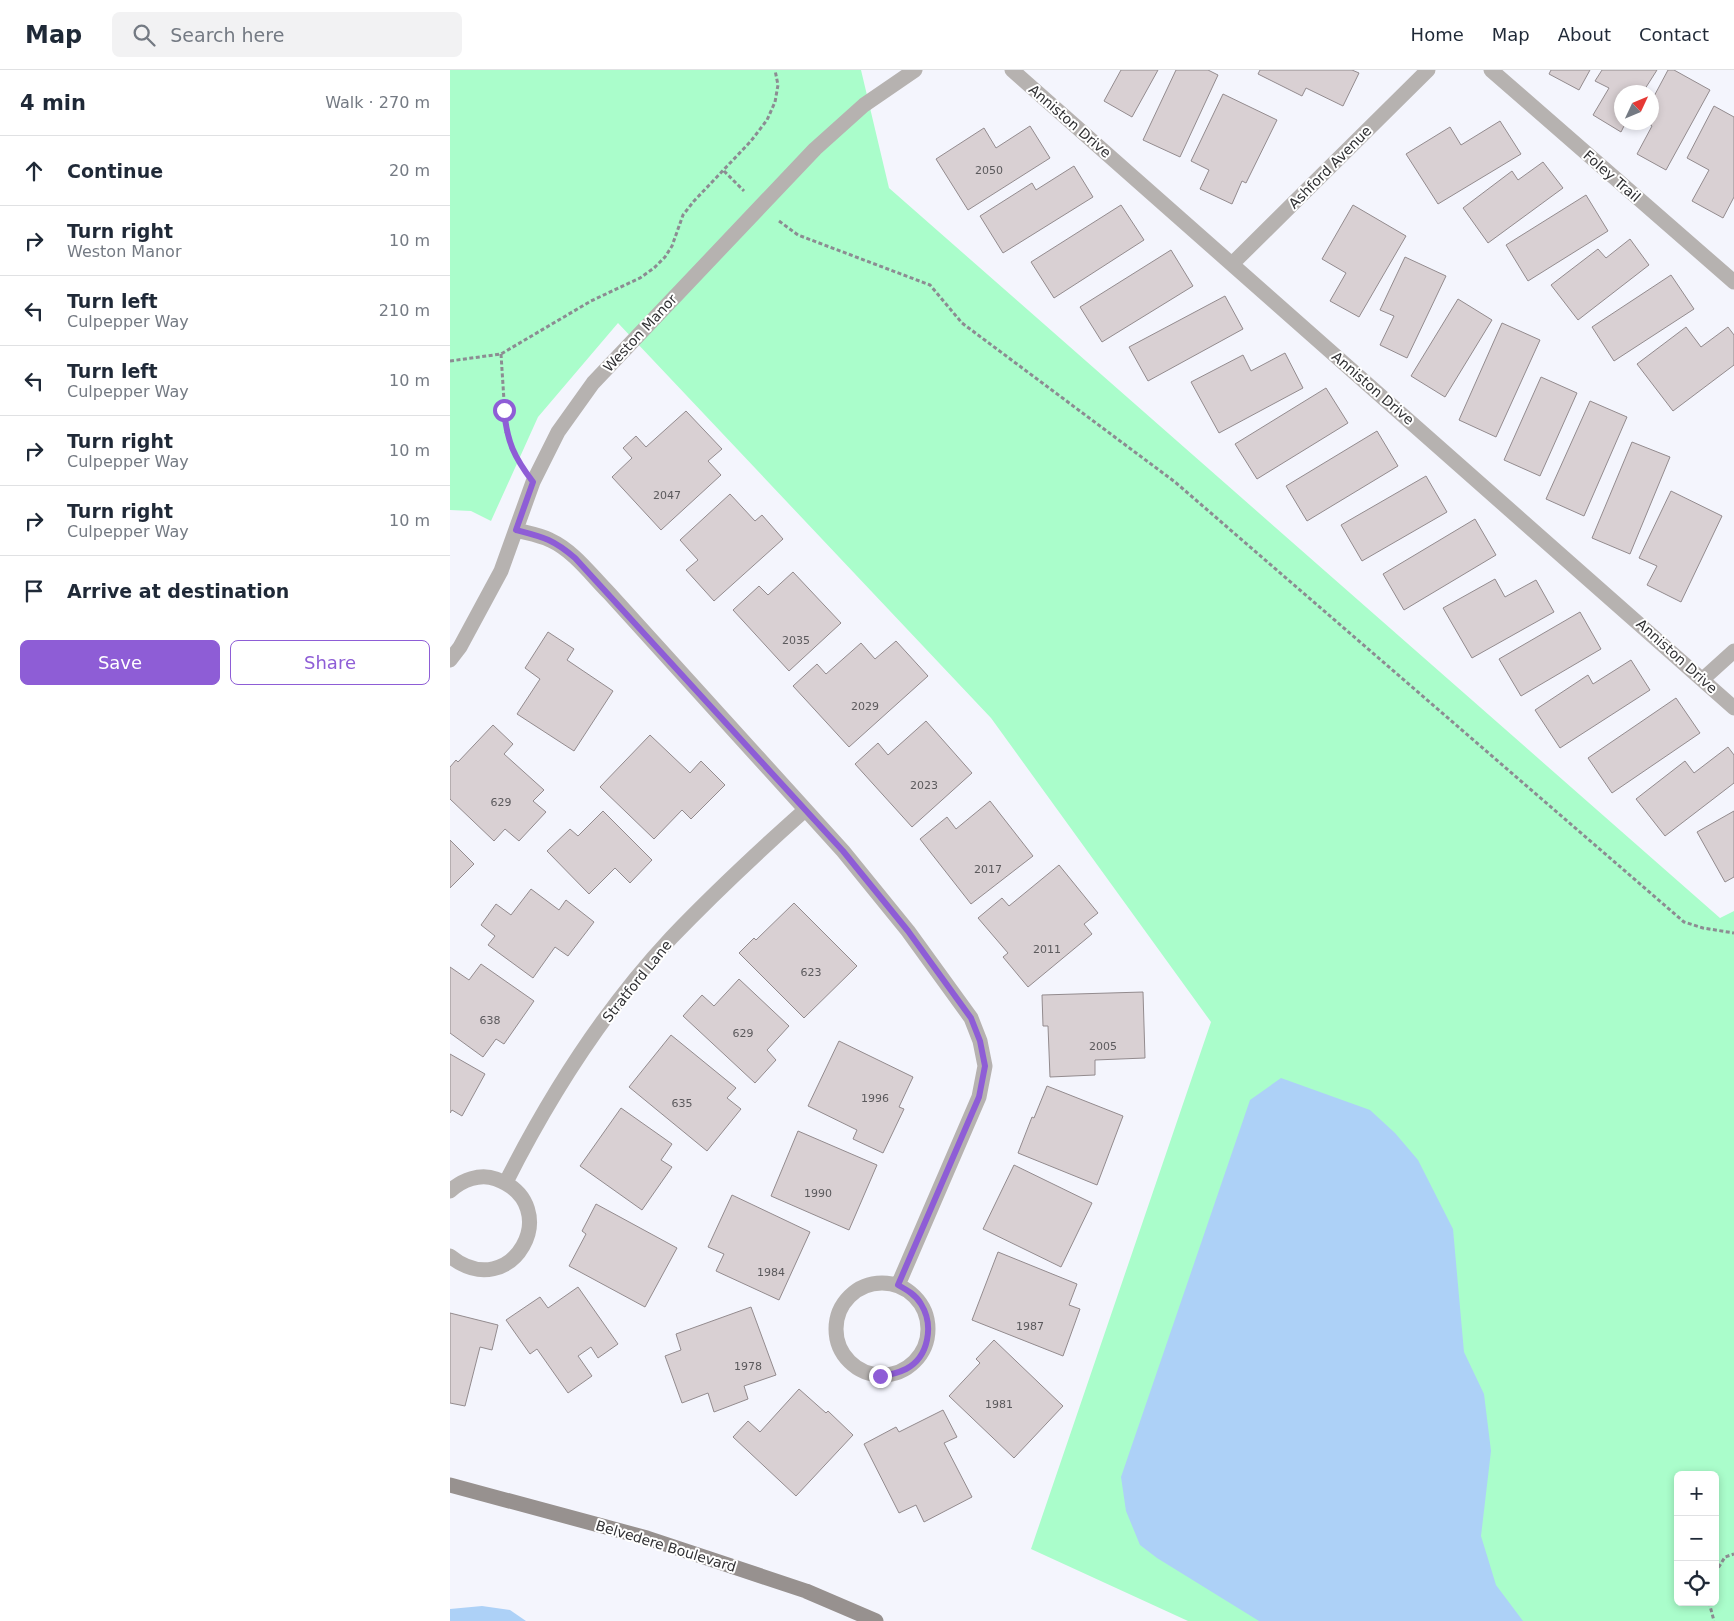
<!DOCTYPE html>
<html lang="en">
<head>
<meta charset="utf-8">
<style>
  body { margin:0; font-family:"DejaVu Sans",sans-serif; background:#f2f2f3; color:#1f2937 }
  .controls { position:absolute; right:15px; bottom:15px; display:grid; overflow:hidden; border-radius:8px; box-shadow:0 2px 8px #0003 }
  .controls button { width:45px; height:45px; display:grid; place-items:center; padding:0; border:0; border-bottom:1px solid #e0e1e3; background:#fff; color:#1f2937; font:25px sans-serif }
  .compass { position:absolute; left:1164px; top:15px; width:45px; height:45px; border-radius:50%; background:#fff; box-shadow:0 2px 8px #0003; rotate:46deg }
  .stop { position:absolute; width:15px; height:15px; margin:-11px; border:4px solid #8e5dd6; border-radius:50%; background:#fff }
  .stop.end { background:#8e5dd6; border-color:#fff; box-shadow:0 1px 5px #0008 }
  .list { margin:0; padding:0; list-style:none }
  h2 { display:flex; justify-content:space-between; align-items:center; height:65px; margin:0; padding:0 20px; font-size:21px }
  h2 small { font-size:16px; font-weight:400; color:#747a83 }
  .list li { display:grid; grid-template-columns:32px 1fr auto; gap:15px; align-items:center; box-sizing:border-box; height:70px; padding:0 20px; border-top:1px solid #e0e1e3 }
  .list b { display:block; font-size:19px; white-space:nowrap }
  .list p { margin:0; font-size:16px; white-space:nowrap; color:#747a83 }
  .list em { font-size:16px; font-style:normal; color:#747a83 }
  .actions { display:flex; gap:10px; padding:15px 20px }
  .actions a { flex:1; padding:11px 0; border:1px solid #8e5dd6; border-radius:8px; text-align:center; font-size:18px; color:#8e5dd6 }
  .actions .main { background:#8e5dd6; color:#fff }
  .icon { flex:none; width:28px; height:28px; fill:none; stroke:currentColor; stroke-width:2; stroke-linecap:round; stroke-linejoin:round }
  .map { position:relative; flex:none; width:1284px; height:1551px; overflow:hidden }
  header { display:flex; align-items:center; gap:30px; box-sizing:border-box; height:70px; padding:0 25px; background:#fff; border-bottom:1px solid #e0e1e3 }
  header strong { font-size:24px }
  nav { display:flex; gap:28px; margin-inline-start:auto; font-size:18px }
  .search { width:350px; height:45px; background:#f2f2f3; display:flex; align-items:center; gap:12px; box-sizing:border-box; padding:0 18px; border-radius:8px; color:#747a83; font-size:19px }
  main { display:flex }
  aside { flex:1; background:#fff }
  .map>svg:first-child { display:block }
</style>
</head>
<body>
<header>
<strong>Map</strong>
<div class="search"><svg class="icon" aria-label="search" viewBox="0 0 24 24"><circle cx="10" cy="10" r="6"/><path d="M15 15l6 6"/></svg>Search here</div>
<nav><a>Home</a><a>Map</a><a>About</a><a>Contact</a></nav>
</header>
<main>
<aside>
<h2>4 min<small>Walk · 270 m</small></h2>
<ul class="list">
<li><svg class="icon" aria-label="ahead" viewBox="0 0 24 24"><path d="M12 20V5M6 11l6-6 6 6"/></svg><div><b>Continue</b></div><em>20 m</em></li>
<li><svg class="icon" aria-label="right" viewBox="0 0 24 24"><path d="M7 20v-9h11M14 6l5 5-5 5"/></svg><div><b>Turn right</b><p>Weston Manor</p></div><em>10 m</em></li>
<li><svg class="icon" aria-label="left" viewBox="0 0 24 24"><path d="M17 20v-9H6M10 6l-5 5 5 5"/></svg><div><b>Turn left</b><p>Culpepper Way</p></div><em>210 m</em></li>
<li><svg class="icon" aria-label="left" viewBox="0 0 24 24"><path d="M17 20v-9H6M10 6l-5 5 5 5"/></svg><div><b>Turn left</b><p>Culpepper Way</p></div><em>10 m</em></li>
<li><svg class="icon" aria-label="right" viewBox="0 0 24 24"><path d="M7 20v-9h11M14 6l5 5-5 5"/></svg><div><b>Turn right</b><p>Culpepper Way</p></div><em>10 m</em></li>
<li><svg class="icon" aria-label="right" viewBox="0 0 24 24"><path d="M7 20v-9h11M14 6l5 5-5 5"/></svg><div><b>Turn right</b><p>Culpepper Way</p></div><em>10 m</em></li>
<li><svg class="icon" aria-label="arrive" viewBox="0 0 24 24"><path d="M6 21V4h12l-3 4 3 4H6"/></svg><div><b>Arrive at destination</b></div></li>
</ul>
<div class="actions"><a class="main">Save</a><a>Share</a></div>
</aside>
<div class="map">
<svg width="1284" height="1551" viewBox="0 0 1284 1551">
  <rect width="100%" height="100%" fill="#f4f5fd"/>
  <path fill="#aafdcb" fill-rule="evenodd" d="M0 0H411L439 118 1270 848 1284 841V1551H738L581 1479 761 952 541 648 168 253 88 347 41 451 21 441 0 440ZM1228 1405H1265V1532H1228Z"/>
  <path fill="#add1f7" d="M831 1008 920 1040 945 1063 968 1090 1003 1159 1014 1282 1034 1324 1041 1381 1031 1466 1046 1515 1073 1551H809L707 1488 690 1475 676 1441 671 1407 800 1030Z
    M32 1536 60 1540 76 1551H0V1539Z"/>
  <path fill="#d9d0d3" stroke="#938b8e" d="M671 0H708L682 47 654 31Z
    M726 0H758L768 5 730 87 693 70Z
    M810 0H902L909 3 893 36 856 18 852 26 808 4Z
    M1101 0H1140L1129 20 1099 4Z
    M1152 0H1207L1193 22H1172V52H1176L1171 62 1143 45 1159 18 1145 11Z
    M1218 0H1224L1260 20 1216 100 1187 84 1202 56 1197 52H1202V30Z
    M773 24 827 50 796 113 792 111 782 134 750 119 759 100 741 91Z
    M1264 36 1284 47V127L1273 148 1242 131 1259 100 1237 88Z
    M1050 51 1071 84 988 134 956 84 1000 57 1011 75Z
    M580 56 600 88 518 140 486 89 534 58 546 78Z
    M1093 92 1113 118 1038 173 1013 138 1062 101 1068 110Z
    M624 96 643 127 553 183 530 146 582 113 586 120Z
    M1136 125 1158 161 1078 211 1056 175Z
    M671 135 694 170 604 228 581 192Z
    M903 135 956 166 909 247 880 231 896 203 872 189Z
    M1180 169 1199 195 1128 250 1101 215 1148 179 1156 188Z
    M721 180 743 216 652 272 630 237Z
    M955 187 996 206 957 288 930 275 944 246 930 240Z
    M1221 205 1244 239 1164 291 1142 257Z
    M775 226 793 259 698 311 679 277Z
    M1008 229 1042 250 995 327 961 306Z
    M1052 253 1090 270 1046 367 1009 350Z
    M1236 257 1251 277 1278 257 1284 265V295L1223 341 1187 294Z
    M835 283 853 318 769 363 741 312 793 285 801 301Z
    M1091 307 1127 323 1090 406 1054 390Z
    M876 318 898 353 807 409 785 374Z
    M1140 331 1177 347 1134 446 1096 429Z
    M236 341 272 379 258 391 271 405 211 460 162 407 182 388 173 378 186 366 196 377Z
    M927 361 948 396 857 451 836 416Z
    M1182 372 1220 387 1180 484 1142 468Z
    M976 406 997 442 912 491 891 455Z
    M1221 421 1272 446 1231 532 1197 515 1207 496 1189 488Z
    M280 424 305 451 312 445 333 469 264 531 236 500 248 490 230 470Z
    M1025 449 1046 485 954 540 933 504Z
    M343 502 391 553 339 601 283 540 309 516 318 525Z
    M1045 509 1055 527 1086 510 1104 542 1022 588 993 538Z
    M1130 542 1151 579 1071 626 1049 589Z
    M98 562 124 579 117 590 163 621 124 681 67 644 90 609 75 598Z
    M446 571 478 606 399 677 343 616 367 594 376 604 411 573 425 589Z
    M1181 590 1200 620 1110 678 1085 640 1138 605 1143 614Z
    M1226 628 1250 663 1162 723 1138 688Z
    M476 651 522 703 462 757 405 694 428 673 438 685Z
    M43 655 63 674 54 684 94 720 83 731 96 742 69 771 55 759 44 771 0 729V697L6 690 8 692Z
    M200 665 240 703 251 691 275 715 241 749 232 740 204 769 150 717Z
    M1278 677 1284 685V713L1215 766 1186 729 1235 691 1244 703Z
    M540 731 583 786 521 834 470 769 497 747 506 759Z
    M153 741 202 790 180 813 165 798 139 824 97 781 120 759 128 766Z
    M1284 741V807L1275 812 1247 762Z
    M0 770 24 794 0 818Z
    M609 795 648 843 634 854 642 864 578 917 553 887 558 883 528 848 552 828 559 836Z
    M81 819 109 840 116 830 144 852 118 886 105 877 83 908 38 875 45 866 31 855 46 834 61 845Z
    M344 833 407 896 354 948 289 883 304 868 306 870Z
    M31 894 84 931 54 974 46 969 33 987 0 963V897L19 910Z
    M289 909 339 956 317 980 326 990 305 1013 233 946 252 925 264 936Z
    M693 922 695 988 645 990V1005L600 1007 598 956H593L592 925Z
    M221 965 286 1018 277 1028 291 1039 257 1081 179 1017Z
    M389 971 463 1007 449 1037 454 1039 433 1083 403 1069 407 1060 358 1036Z
    M0 984 35 1004 12 1046 2 1040 0 1043Z
    M597 1016 673 1046 647 1115 568 1083 582 1047 584 1048Z
    M171 1038 222 1074 211 1090 222 1097 192 1140 130 1096Z
    M348 1061 427 1095 399 1160 321 1126Z
    M564 1095 642 1133 611 1197 533 1159Z
    M282 1125 360 1162 329 1230 266 1201 274 1184 258 1177Z
    M146 1134 227 1178 195 1237 119 1196 136 1164 132 1161Z
    M548 1182 627 1214 619 1235 630 1239 613 1286 522 1250Z
    M128 1217 168 1274 148 1288 141 1277 128 1286 142 1306 118 1323 87 1279 80 1284 56 1250 90 1227 98 1238Z
    M301 1237 326 1305 294 1316 298 1329 264 1342 258 1323 232 1333 215 1286 231 1280 226 1264Z
    M0 1243 48 1255 42 1280 30 1277 15 1336 0 1333Z
    M544 1270 613 1336 564 1388 499 1326 530 1293 526 1289Z
    M349 1319 376 1343 378 1341 403 1365 346 1426 283 1367 298 1351 310 1362Z
    M493 1340 507 1367 494 1373 522 1427 474 1452 466 1435 449 1443 414 1374 446 1357 449 1362Z"/>
  <g fill="none" stroke-linecap="round" stroke-linejoin="round">
    <path stroke="#8c8c92" stroke-width="3" stroke-dasharray="4 2.5" stroke-linecap="butt" d="M274 101 294 121
      M329 151 348 165 480 215 512 253 725 412 1234 852 1253 858 1284 863
      M51 284 56 362 68 391
      M0 291 51 284 141 231 190 208 204 198 215 187 222 176 233 145 244 131 301 71 317 50 325 32 328 15 325 0
      M1265 1503 1275 1487 1284 1484
      M1259 1532 1264 1551"/>
    <path stroke="#b6b2b0" stroke-width="15" d="M562 0 1284 638
      M1041 0 1284 212
      M782 194 978 0
      M66 460C77 463 90 465 100 470 124 481 141 505 159 523L393 781 458 861 521 948 530 971 535 996 529 1027 448 1215
      M0 590 10 577 51 501 83 412 108 362 143 313 365 79 414 35 465 0
      M1253 609 1284 581
      M56 1112C100 1025 154 940 221 868 264 823 309 781 355 740
      M0 1121C12 1110 30 1103 46 1109 117 1135 62 1236 0 1186
      M386 1259a46 46 0 1 1 92 0a46 46 0 1 1-92 0Z"/>
    <path stroke="#97918f" stroke-width="15" d="M0 1415 197 1468 356 1521 426 1551"/>
  </g>
  <g fill="none" stroke-linecap="round" stroke-linejoin="round">
    <path stroke="#8e5dd6" stroke-width="6" d="M54 340C57 372 64 387 83 412L66 460C93 467 103 469 125 488L393 781 458 861 521 948 530 971 535 996 529 1027 448 1215C457 1220 466 1225 471 1234 484 1255 479 1287 456 1299 448 1303 439 1305 430 1306"/>
  </g>
  <g text-anchor="middle" stroke-width="4" stroke-linejoin="round" paint-order="stroke">
    <g font-size="11" fill="#5b595c">
      <text x="539" y="104">2050</text>
      <text x="217" y="429">2047</text>
      <text x="346" y="574">2035</text>
      <text x="415" y="640">2029</text>
      <text x="474" y="719">2023</text>
      <text x="51" y="736">629</text>
      <text x="538" y="803">2017</text>
      <text x="597" y="883">2011</text>
      <text x="361" y="906">623</text>
      <text x="40" y="954">638</text>
      <text x="293" y="967">629</text>
      <text x="653" y="980">2005</text>
      <text x="425" y="1032">1996</text>
      <text x="232" y="1037">635</text>
      <text x="368" y="1127">1990</text>
      <text x="321" y="1206">1984</text>
      <text x="580" y="1260">1987</text>
      <text x="298" y="1300">1978</text>
      <text x="549" y="1338">1981</text>
    </g>
    <g font-size="14" fill="#313134" stroke="#fff">
      <text transform="translate(620 51) rotate(41)" y="5">Anniston Drive</text>
      <text transform="translate(880 97) rotate(-45)" y="5">Ashford Avenue</text>
      <text transform="translate(1162 106) rotate(41)" y="5">Foley Trail</text>
      <text transform="translate(190 263) rotate(-47)" y="5">Weston Manor</text>
      <text transform="translate(923 318) rotate(41)" y="5">Anniston Drive</text>
      <text transform="translate(1227 586) rotate(42)" y="5">Anniston Drive</text>
      <text transform="translate(187 911) rotate(-51)" y="5">Stratford Lane</text>
      <text transform="translate(216 1476) rotate(17)" y="5">Belvedere Boulevard</text>
    </g>
  </g>
</svg>
<div class="controls">
<button>+</button>
<button>−</button>
<button><svg class="icon" aria-label="locate" viewBox="0 0 24 24"><circle cx="12" cy="12" r="6"/><path d="M12 2v4M12 18v4M2 12h4M18 12h4"/></svg></button>
</div>
<svg class="compass" viewBox="-18 -18 36 36"><path d="M0-13l5 13h-10z" fill="#e53935"/><path d="M0 13l5-13h-10z" fill="#747a83"/></svg>
<div class="stop" style="left:54px;top:340px"></div>
<div class="stop end" style="left:430px;top:1306px"></div>
</div>
</main>
</body>
</html>
